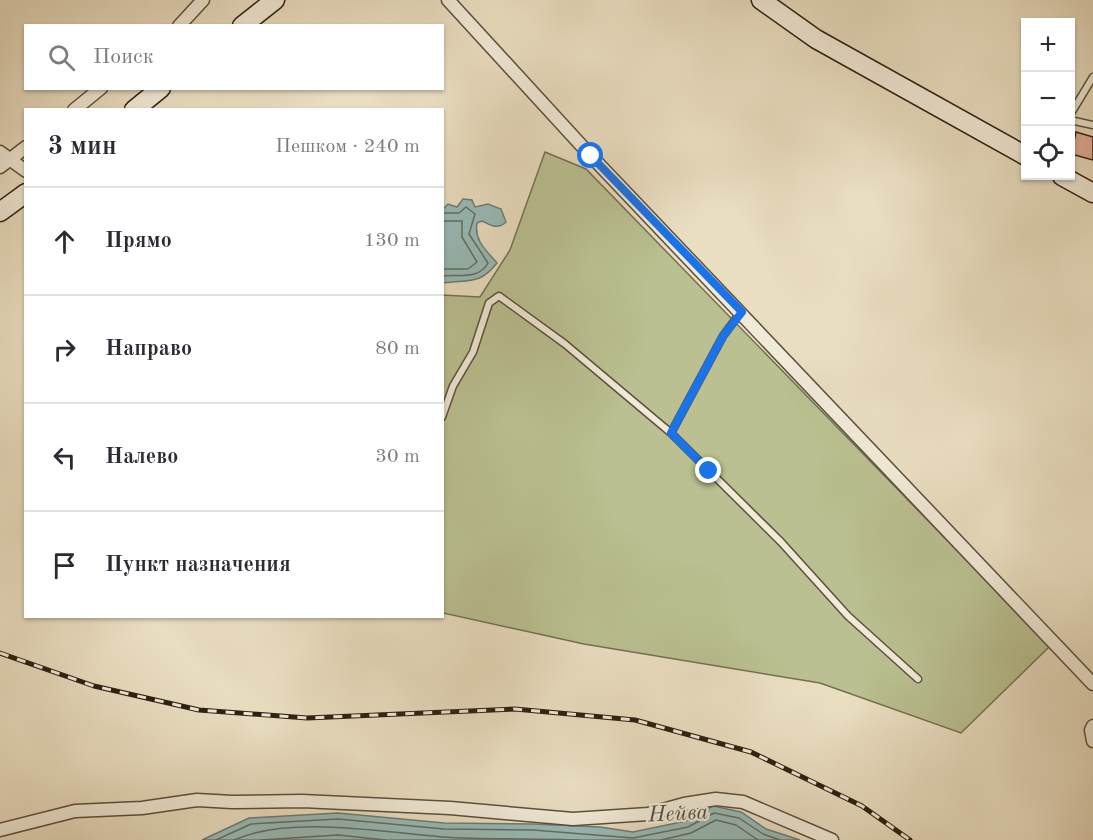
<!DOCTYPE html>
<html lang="ru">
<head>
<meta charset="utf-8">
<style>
  body { margin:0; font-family:"Old Standard TT",serif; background:#f7f7f7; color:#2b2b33 }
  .controls { position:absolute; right:18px; top:18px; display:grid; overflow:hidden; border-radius:0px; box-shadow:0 2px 4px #0004 }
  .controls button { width:54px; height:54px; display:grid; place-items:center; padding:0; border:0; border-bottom:2px solid #e1e1e2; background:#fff; color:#2b2b33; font:30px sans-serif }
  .stop { position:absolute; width:18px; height:18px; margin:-14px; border:4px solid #1a73e8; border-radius:50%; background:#fff }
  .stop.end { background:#1a73e8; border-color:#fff; box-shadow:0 2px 6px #0008 }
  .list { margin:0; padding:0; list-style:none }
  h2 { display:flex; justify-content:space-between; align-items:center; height:78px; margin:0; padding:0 24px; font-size:26px }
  h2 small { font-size:20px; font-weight:400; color:#7c7c81 }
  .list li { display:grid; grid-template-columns:39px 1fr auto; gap:18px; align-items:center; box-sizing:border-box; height:108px; padding:0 24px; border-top:2px solid #e1e1e2 }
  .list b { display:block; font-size:22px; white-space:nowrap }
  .list em { font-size:20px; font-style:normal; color:#7c7c81 }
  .icon { flex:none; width:33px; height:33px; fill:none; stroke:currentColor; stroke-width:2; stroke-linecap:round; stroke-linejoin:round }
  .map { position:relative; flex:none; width:1093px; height:840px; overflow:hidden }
  .search { position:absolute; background:#fff; box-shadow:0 2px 4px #0004; left:24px; top:24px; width:420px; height:66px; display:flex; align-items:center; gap:15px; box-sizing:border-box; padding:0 21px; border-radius:0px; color:#7c7c81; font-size:22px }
  .panel { position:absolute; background:#fff; box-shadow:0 2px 4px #0004; left:24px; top:108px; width:420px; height:510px; border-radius:0px }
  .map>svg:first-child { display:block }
</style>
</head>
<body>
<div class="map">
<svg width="1093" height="840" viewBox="0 0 1093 840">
  <rect width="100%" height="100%" fill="#eadec1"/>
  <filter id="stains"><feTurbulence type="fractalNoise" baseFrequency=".00333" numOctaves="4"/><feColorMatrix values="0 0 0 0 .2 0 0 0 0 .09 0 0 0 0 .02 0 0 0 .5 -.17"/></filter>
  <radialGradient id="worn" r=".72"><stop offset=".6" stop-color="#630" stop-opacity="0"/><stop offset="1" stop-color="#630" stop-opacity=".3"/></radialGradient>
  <path fill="#bac091" stroke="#737052" stroke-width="1.5" d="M545 152 586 169 1050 646 961 733 820 683 584 644 443 613 442 295 480 297 510 250Z"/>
  <path fill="#98bbb8" stroke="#6d7d76" stroke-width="1.5" d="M463 199 472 200 475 207 488 204 501 209 506 222C498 230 490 225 482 221L477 223C474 241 486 250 497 263 479 286 468 279 443 283V209L448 204 457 207Z
    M713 806 741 812 766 829 800 840H202L249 818 338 813 444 823 533 824 600 827 633 832 686 821Z"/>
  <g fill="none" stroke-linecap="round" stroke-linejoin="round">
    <path stroke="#626d65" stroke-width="1.5" d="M442 213H459L466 207 475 214 469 234 488 263C479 280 459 274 442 276
      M442 221H462V237L477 262 468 269H442
      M216 840 251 824 338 819 444 829 533 830 633 838 688 827 714 813 739 818 763 834 780 840
      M234 840C290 815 381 832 442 837 487 840 533 838 579 840
      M261 840 338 835 385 840
      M661 840 691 833 716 820 736 825 758 840"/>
  </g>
  <path fill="#e5b099" stroke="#2c1f12" stroke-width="1.5" d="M1076 132 1093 137V160L1071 154Z"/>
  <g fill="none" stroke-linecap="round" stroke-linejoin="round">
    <g stroke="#5c4f3e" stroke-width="9">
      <path id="lane" d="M1070 115 1093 77
        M1070 120 1093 125
        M442 417 453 386 473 352 489 303 499 296 565 344 671 433 723 336 741 312
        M671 433 781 542 848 616 918 679"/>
    </g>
    <g stroke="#5c4f3e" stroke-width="15">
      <path id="street" d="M448 0 591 156 1093 684
        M179 26 203 0
        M74 110 101 88
        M0 152 26 171
        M0 167 26 147
        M1093 726 1091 730 1093 741
        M0 830 75 811 142 808 197 800 232 802 302 801 450 808 573 819 648 814 684 804 716 799 743 802 832 840"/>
    </g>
    <g stroke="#2c1f12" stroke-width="21">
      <path id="secondary" d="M761 0 816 39 1026 156
        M242 26 275 0
        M134 110 161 88
        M1062 176 1093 193
        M0 212 26 193"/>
    </g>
    <use href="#lane" stroke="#f1ead7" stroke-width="6"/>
    <use href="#street" stroke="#f1ead7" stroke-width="12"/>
    <use href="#secondary" stroke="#f1ead7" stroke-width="18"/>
    <g stroke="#2c1f12" stroke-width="5">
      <path id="rail" d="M0 653 94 686 199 710 307 718 515 709 635 720 751 752 862 806 910 840"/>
    </g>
    <use href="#rail" stroke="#f1ead7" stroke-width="3" stroke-dasharray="9" stroke-linecap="butt"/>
  </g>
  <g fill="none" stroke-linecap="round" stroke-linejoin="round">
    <path stroke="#1a73e8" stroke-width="8" d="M591 156 742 312 723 336 671 433 709 471"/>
  </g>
  <g text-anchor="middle" stroke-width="4.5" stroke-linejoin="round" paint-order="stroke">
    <g font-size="22" font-style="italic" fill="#4c4e44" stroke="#f1ead7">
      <text transform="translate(678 812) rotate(-3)" y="8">Нейва</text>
    </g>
  </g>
  <rect width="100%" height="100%" filter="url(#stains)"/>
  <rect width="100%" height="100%" fill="url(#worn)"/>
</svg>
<div class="controls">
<button>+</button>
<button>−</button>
<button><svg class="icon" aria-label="locate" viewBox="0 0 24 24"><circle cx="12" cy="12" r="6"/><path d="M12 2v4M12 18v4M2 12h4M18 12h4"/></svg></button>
</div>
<div class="stop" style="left:591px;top:156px"></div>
<div class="stop end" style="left:709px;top:471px"></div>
<div class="search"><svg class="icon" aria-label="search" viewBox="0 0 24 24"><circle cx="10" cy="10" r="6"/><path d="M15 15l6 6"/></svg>Поиск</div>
<section class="panel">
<h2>3 мин<small>Пешком · 240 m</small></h2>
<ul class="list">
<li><svg class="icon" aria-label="ahead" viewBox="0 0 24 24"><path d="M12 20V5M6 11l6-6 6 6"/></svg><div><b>Прямо</b></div><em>130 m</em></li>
<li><svg class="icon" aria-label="right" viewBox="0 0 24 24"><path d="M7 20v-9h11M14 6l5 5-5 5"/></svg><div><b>Направо</b></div><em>80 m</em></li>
<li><svg class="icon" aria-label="left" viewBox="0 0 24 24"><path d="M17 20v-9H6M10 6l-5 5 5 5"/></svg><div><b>Налево</b></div><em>30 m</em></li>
<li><svg class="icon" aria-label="arrive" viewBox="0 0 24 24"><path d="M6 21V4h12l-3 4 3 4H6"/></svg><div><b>Пункт назначения</b></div></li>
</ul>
</section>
</div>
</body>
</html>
